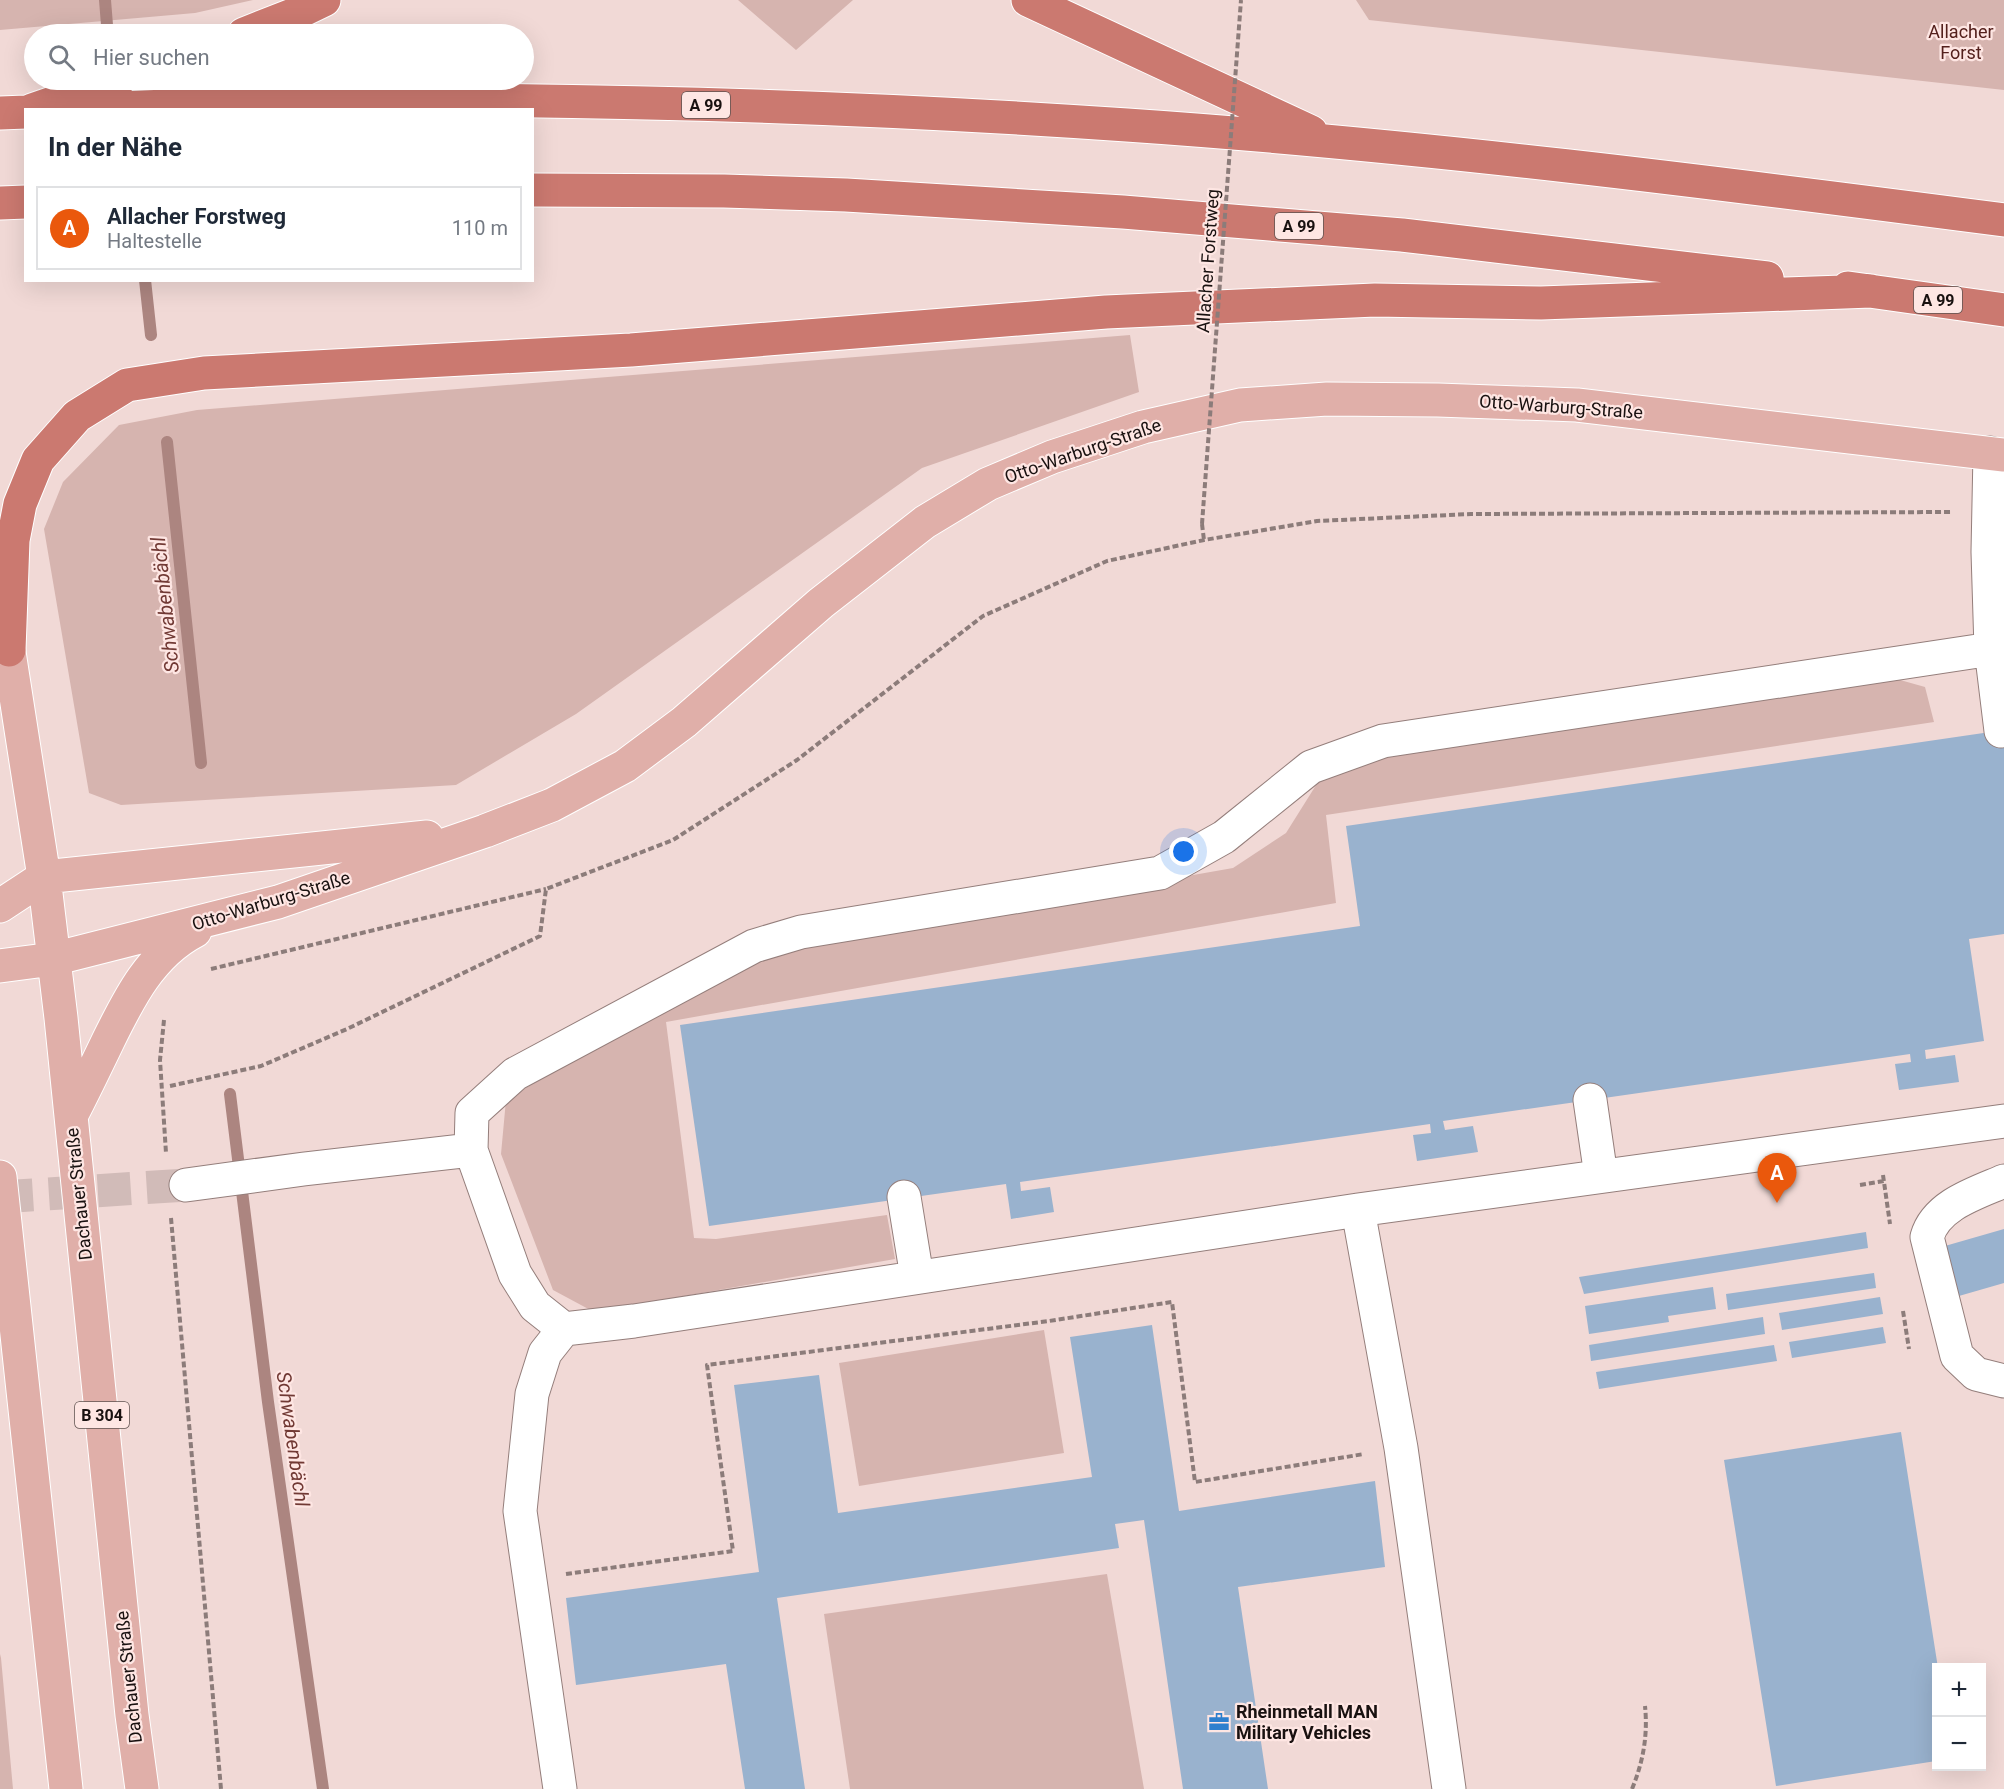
<!DOCTYPE html>
<html lang="de">
<head>
<meta charset="utf-8">
<style>
  body { margin:0; font-family:Roboto,sans-serif; background:#f6f6f7; color:#1f2937 }
  .controls { position:absolute; right:18px; bottom:18px; display:grid; overflow:hidden; border-radius:0px; box-shadow:0 6px 24px #0002 }
  .controls button { width:54px; height:54px; display:grid; place-items:center; padding:0; border:0; border-bottom:2px solid #e0e1e3; background:#fff; color:#1f2937; font:30px sans-serif }
  .you { position:absolute; left:1184px; top:852px; width:21px; height:21px; margin:-15px; border:4px solid #fff; border-radius:50%; background:#1a73e8; box-shadow:0 0 0 9px #1a73e833 }
  .badge { display:grid; place-items:center; width:39px; height:39px; border-radius:50%; background:#ea580c; color:#fff; font-size:20px; font-weight:700 }
  .pin { position:absolute; translate:-50% -50px; filter:drop-shadow(0 2px 3px #0008) }
  .pin::after { content:''; position:absolute; top:32px; width:21px; height:18px; background:inherit; clip-path:polygon(0 0,100% 0,50% 100%) }
  .list { margin:0; padding:0; list-style:none }
  h2 { display:flex; justify-content:space-between; align-items:center; height:78px; margin:0; padding:0 24px; font-size:26px }
  h2 small { font-size:20px; font-weight:400; color:#747a83 }
  .list li { display:grid; grid-template-columns:39px 1fr auto; gap:18px; align-items:center; box-sizing:border-box; height:84px; margin:0 12px 12px; padding:0 12px; border:2px solid #e0e1e3; border-radius:0px }
  .list b { display:block; font-size:22px; white-space:nowrap }
  .list p { margin:0; font-size:20px; white-space:nowrap; color:#747a83 }
  .list em { font-size:20px; font-style:normal; color:#747a83 }
  .icon { flex:none; width:33px; height:33px; fill:none; stroke:currentColor; stroke-width:2; stroke-linecap:round; stroke-linejoin:round }
  .map { position:relative; flex:none; width:2004px; height:1789px; overflow:hidden }
  .search { position:absolute; background:#fff; box-shadow:0 6px 24px #0002; left:24px; top:24px; width:510px; height:66px; display:flex; align-items:center; gap:15px; box-sizing:border-box; padding:0 21px; border-radius:33px; color:#747a83; font-size:22px }
  .panel { position:absolute; background:#fff; box-shadow:0 6px 24px #0002; left:24px; top:108px; width:510px; height:174px; border-radius:0px }
  .map>svg:first-child { display:block }
</style>
</head>
<body>
<div class="map">
<svg width="2004" height="1789" viewBox="0 0 2004 1789">
  <rect width="100%" height="100%" fill="#f1d9d6"/>
  <path fill="#d6b4af" d="M0 0H253L195 13 0 30Z
    M738 0H853L796 50Z
    M1356 0H2004V90L1369 20Z
    M1130 335 1139 392 922 468 576 714 456 785 121 805 89 793 44 529 63 482 119 425 197 410Z
    M1893 678 1925 687 1934 722 1326 815 1336 903 666 1022 694 1238 716 1239 887 1215 895 1259 594 1312 553 1290 501 1154 506 1100 675 998 786 947 1233 868 1286 833 1318 782 1380 749Z
    M1044 1330 1064 1453 859 1486 839 1363Z
    M1107 1574 1144 1789H850L824 1614Z
    M0 1654 1 1658 13 1789H0Z"/>
  <g fill="none" stroke-linecap="round" stroke-linejoin="round">
    <path stroke="#ac8580" stroke-width="12" d="M105 0 107 25
      M145 280 151 335
      M167 442 201 763
      M230 1094 268 1402 323 1789"/>
  </g>
  <path fill="#99b2ce" d="M2004 730V934L1969 939 1984 1041 1925 1050 1926 1059 1955 1055 1959 1082 1899 1090 1895 1064 1911 1062 1910 1054 1443 1121 1445 1130 1473 1126 1478 1152 1417 1161 1413 1135 1431 1133 1430 1124 1020 1182 1021 1191 1050 1187 1054 1212 1011 1219 1006 1184 709 1226 680 1025 1360 926 1346 826Z
    M2004 1229V1283L1952 1298 1938 1248Z
    M1866 1232 1868 1248 1584 1294 1579 1277Z
    M1874 1273 1876 1288 1728 1310 1726 1294Z
    M1713 1287 1716 1309 1668 1316 1669 1322 1589 1334 1585 1306Z
    M1880 1297 1883 1314 1782 1330 1779 1313Z
    M1763 1317 1765 1334 1591 1361 1589 1345Z
    M1152 1325 1179 1511 1375 1481 1385 1567 1238 1587 1268 1789H1183L1144 1520 1115 1524 1119 1548 777 1598 805 1789H745L726 1664 576 1685 566 1598 759 1572 734 1385 819 1375 838 1513 1092 1477 1070 1337Z
    M1883 1327 1886 1343 1792 1358 1789 1342Z
    M1774 1345 1777 1361 1599 1389 1596 1372Z
    M1901 1432 1938 1668H1936V1761L1776 1786 1724 1460Z"/>
  <g fill="none" stroke-linecap="round" stroke-linejoin="round">
    <path stroke="#d1bbb8" stroke-width="33" stroke-dasharray="33 16" stroke-linecap="butt" d="M0 1197 186 1185"/>
    <g stroke="#947e7b" stroke-width="35">
      <path id="minor" d="M1990 453 1988 552 1991 649 2001 731
        M1590 1100 1601 1176
        M2004 1181C1976 1193 1936 1205 1927 1237L1957 1356 1976 1374 2004 1381
        M186 1185 304 1169 471 1150
        M904 1197 917 1277
        M1358 1210 1401 1448 1449 1789
        M564 1329 535 1306 515 1274 471 1150 472 1113 515 1074 754 946 801 932 1160 873 1224 837 1311 767 1383 741 2004 647
        M560 1789 520 1511 532 1394 545 1353 564 1329 634 1321 1358 1210 2004 1121"/>
    </g>
    <g stroke="#fff" stroke-width="35">
      <path id="major" d="M4 620 44 877 61 1018 132 1715 142 1789
        M0 906 44 877 427 837
        M0 966 53 959 278 902 485 831 552 805 625 766 684 722 821 603 925 522 988 484 1052 457 1143 427 1240 405 1327 399 1438 400 1577 405 2004 455
        M71 1116C84 1091 96 1066 108 1041 129 998 151 954 195 931
        M0 1177 66 1789"/>
    </g>
    <g stroke="#fff" stroke-width="35">
      <path id="highway" d="M1028 0 1311 132
        M244 34 295 14 324 0
        M32 110 119 80
        M80 110C167 106 254 101 342 100 603 99 866 107 1127 125 1420 145 1712 182 2004 220
        M0 113 26 112
        M532 190 724 191 846 195 1123 212 1402 235 1767 278
        M0 203 26 202
        M1848 288 2004 310
        M9 650 13 540 20 504 38 460 77 416 127 385 204 373 631 350 1106 312 1375 300 1541 303 1871 291"/>
    </g>
    <path stroke="#8c7c7a" stroke-width="4" stroke-dasharray="6 3" stroke-linecap="butt" d="M1202 524 1204 540
      M211 969 546 889
      M164 1020 160 1060 166 1153
      M170 1086 261 1066 347 1029 540 936 546 889 673 840 797 760 983 616 1107 561 1204 540 1317 521 1471 514 1952 512
      M1883 1175 1890 1224
      M1860 1185 1884 1181
      M171 1218 221 1789
      M1903 1311 1909 1349
      M566 1574 733 1551 707 1365 1049 1321 1172 1302 1195 1482 1364 1454
      M1632 1789C1643 1762 1648 1736 1645 1706"/>
    <use href="#minor" stroke="#fff" stroke-width="33"/>
    <use href="#major" stroke="#e0afa9" stroke-width="33"/>
    <use href="#highway" stroke="#cb7970" stroke-width="33"/>
    <path stroke="#8c7c7a" stroke-width="4" stroke-dasharray="6 3" stroke-linecap="butt" d="M1202 524 1241 0"/>
  </g>
  <defs>
    <g id="office-bare" transform="scale(1.62)"><path d="M-6-3h4V-5.5h4V-3h4V5H-6ZM-1-4.5V-3h2v-1.5ZM-6 0V1H6V0Z" fill="#2d7fce" stroke="#fee6e3" stroke-width="2.5" paint-order="stroke"/></g>
  </defs>
  <g fill-rule="evenodd">
    <use href="#office-bare" x="1219" y="1722"/>
  </g>
  <g text-anchor="middle" stroke-width="4.5" stroke-linejoin="round" paint-order="stroke">
    <g fill="#fee6e3" stroke="#5e514f" stroke-width="1.5">
      <rect x="682" y="92" width="48" height="26" rx="4.5"/>
      <rect x="1275" y="213" width="48" height="26" rx="4.5"/>
      <rect x="1914" y="287" width="48" height="26" rx="4.5"/>
      <rect x="75" y="1402" width="54" height="26" rx="4.5"/>
    </g>
    <g font-size="16" font-weight="bold" fill="#191110">
      <text x="706" y="111">A 99</text>
      <text x="1299" y="232">A 99</text>
      <text x="1938" y="306">A 99</text>
      <text x="102" y="1421">B 304</text>
    </g>
    <g font-size="18" fill="#54201c" stroke="#fee6e3">
      <text x="1961" y="38">Allacher<tspan x="1961" dy="21">Forst</tspan></text>
    </g>
    <g font-size="18" fill="#191110" stroke="#fee6e3">
      <text transform="translate(1208 261) rotate(-86)" y="6">Allacher Forstweg</text>
      <text transform="translate(1561 407) rotate(4)" y="6">Otto-Warburg-Straße</text>
      <text transform="translate(1083 451) rotate(-19)" y="6">Otto-Warburg-Straße</text>
      <text transform="translate(271 901) rotate(-17)" y="6">Otto-Warburg-Straße</text>
      <text transform="translate(79 1194) rotate(-96)" y="6">Dachauer Straße</text>
      <text transform="translate(129 1677) rotate(-96)" y="6">Dachauer Straße</text>
    </g>
    <g font-size="18" font-weight="bold" fill="#191110" stroke="#fee6e3" text-anchor="start">
      <text x="1236" y="1718">Rheinmetall MAN<tspan x="1236" dy="21">Military Vehicles</tspan></text>
    </g>
    <g font-size="20" font-style="italic" fill="#713934" stroke="#fee6e3">
      <text transform="translate(165 605) rotate(-96)" y="7">Schwabenbächl</text>
      <text transform="translate(293 1439) rotate(82)" y="7">Schwabenbächl</text>
    </g>
  </g>
</svg>
<div class="controls">
<button>+</button>
<button>−</button>
</div>
<div class="you"></div>
<div class="pin badge" style="left:1777px;top:1203px">A</div>
<div class="search"><svg class="icon" aria-label="search" viewBox="0 0 24 24"><circle cx="10" cy="10" r="6"/><path d="M15 15l6 6"/></svg>Hier suchen</div>
<section class="panel">
<h2>In der Nähe<small></small></h2>
<ul class="list">
<li><span class="badge">A</span><div><b>Allacher Forstweg</b><p>Haltestelle</p></div><em>110 m</em></li>
</ul>
</section>
</div>
</body>
</html>
